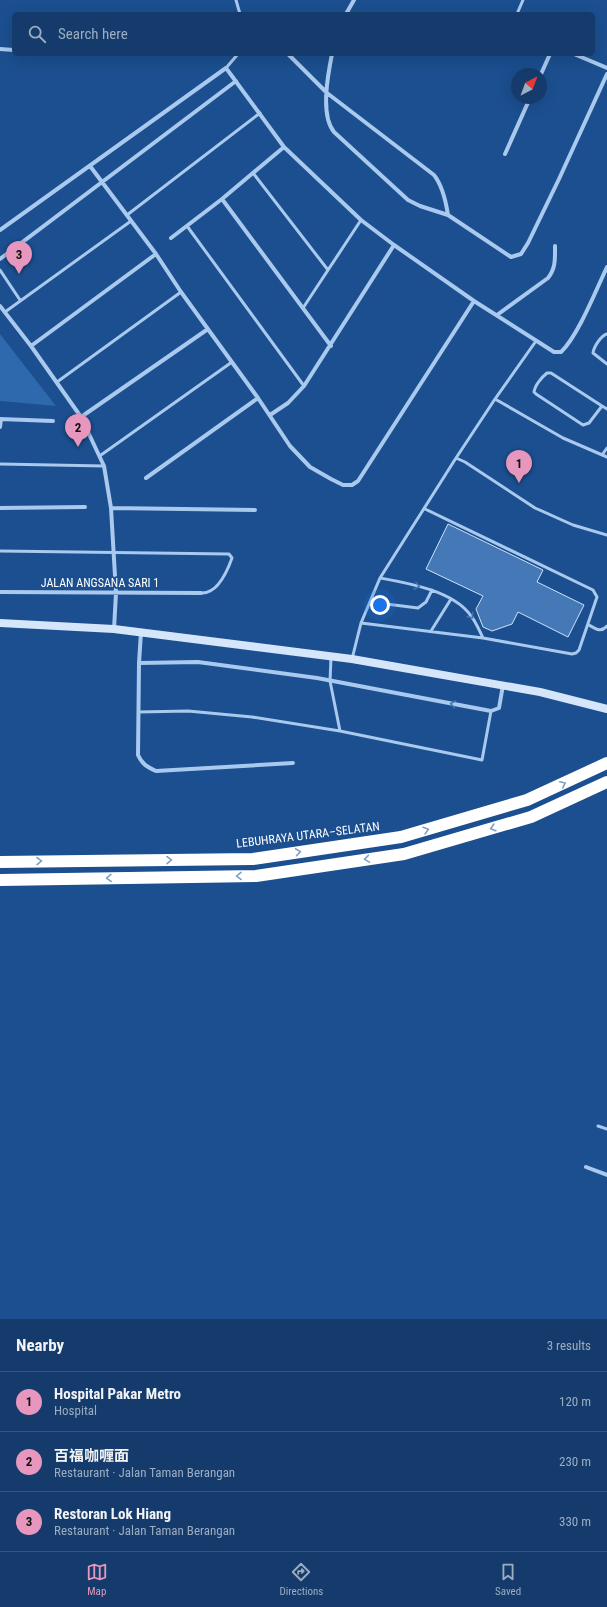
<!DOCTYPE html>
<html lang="en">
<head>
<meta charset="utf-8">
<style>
  body { margin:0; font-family:"Roboto Condensed","Noto Sans SC",sans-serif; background:#1d4271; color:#f1f3f6 }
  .compass { position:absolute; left:511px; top:68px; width:36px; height:36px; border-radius:50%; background:#143b6b; box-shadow:0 4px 16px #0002; rotate:41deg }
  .you { position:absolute; left:380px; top:605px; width:14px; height:14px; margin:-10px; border:3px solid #fff; border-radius:50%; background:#1a73e8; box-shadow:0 0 0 6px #1a73e833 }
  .badge { display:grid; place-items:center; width:26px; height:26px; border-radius:50%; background:#e797bd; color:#111; font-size:13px; font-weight:700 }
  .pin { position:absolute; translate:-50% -33px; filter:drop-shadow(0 1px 2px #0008) }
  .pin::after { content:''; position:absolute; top:21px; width:14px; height:12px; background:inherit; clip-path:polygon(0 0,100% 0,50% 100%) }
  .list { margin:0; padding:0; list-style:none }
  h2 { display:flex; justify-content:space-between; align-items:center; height:52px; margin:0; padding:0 16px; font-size:17px }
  h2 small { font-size:13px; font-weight:400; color:#9dadc1 }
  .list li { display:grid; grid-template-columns:26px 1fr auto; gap:12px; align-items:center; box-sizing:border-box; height:60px; padding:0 16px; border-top:1px solid #33557e }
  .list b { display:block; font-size:15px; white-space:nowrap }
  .list p { margin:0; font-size:13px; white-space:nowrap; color:#9dadc1 }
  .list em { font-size:13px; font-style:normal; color:#9dadc1 }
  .icon { flex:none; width:22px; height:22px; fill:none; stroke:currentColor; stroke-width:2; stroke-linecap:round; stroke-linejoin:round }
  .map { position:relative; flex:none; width:607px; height:1319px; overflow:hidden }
  .search { position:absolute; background:#143b6b; box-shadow:0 4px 16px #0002; left:12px; right:12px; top:12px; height:44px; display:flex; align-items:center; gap:10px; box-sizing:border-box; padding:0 14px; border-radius:6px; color:#9dadc1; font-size:15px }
  .sheet { height:232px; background:#143b6b }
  nav { display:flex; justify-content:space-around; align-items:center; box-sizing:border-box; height:56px; border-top:1px solid #33557e; background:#143b6b; font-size:11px; color:#9dadc1 }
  nav a { display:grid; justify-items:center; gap:2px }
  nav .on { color:#e797bd }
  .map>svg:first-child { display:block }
</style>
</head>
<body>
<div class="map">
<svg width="607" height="1319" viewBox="0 0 607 1319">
  <rect width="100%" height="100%" fill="#1b4f8f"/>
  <path fill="#2e69ad" d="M0 334 56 406 0 401Z"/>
  <path fill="#4478b7" stroke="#cfe3fa" d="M448 524 543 570 537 582 584 605 568 637 518 612 512 624 492 631 483 627 476 609 483 596 426 569Z"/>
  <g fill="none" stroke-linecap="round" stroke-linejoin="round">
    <path stroke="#a9c9ee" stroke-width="3" d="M236 0 240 14
      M517 14 523 0
      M226 68 238 54
      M253 173 328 270
      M127 215 260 113
      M187 226 304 386
      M0 270 20 300
      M303 308 361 220
      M5 312 131 221
      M607 334C601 336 594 346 593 353L607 364
      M57 382 181 292
      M495 399 563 438 607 457
      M602 406 589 423 583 425 536 394 534 392C535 385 542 377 547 373H551L602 406 607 409
      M101 455 232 362
      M602 455 607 448
      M456 458 495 399 536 341
      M0 464 104 466
      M0 551 229 554 232 558C227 572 217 594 201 593
      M380 578C408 583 454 591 471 616 476 622 479 630 483 638
      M370 602 418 608 426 602 432 590
      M361 623 483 638 572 654 576 653 579 650 597 597 593 590 425 509
      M589 625C596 629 601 633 607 626
      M431 631 451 599
      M331 658 330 681 340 731
      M352 659 361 623 380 578 456 458 465 462 535 508 573 525 607 535
      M139 712 188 711 252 717 340 731 482 760 491 711
      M598 1126 607 1129"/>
    <path stroke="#a9c9ee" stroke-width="4" d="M346 14 354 0
      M0 49 14 50
      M288 54 327 93 434 175C442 185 446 202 448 215
      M332 54C328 74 320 115 334 132L408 200 420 206 448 215 511 257 521 254 528 243 559 179 607 74
      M574 54 607 68
      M541 74 550 54
      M505 154 530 98
      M90 166 156 254 181 292 258 398 290 446 310 467 331 479 343 485H352L358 481 474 301
      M222 199 331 346
      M0 230 226 68 284 147 361 220 394 245 474 301 554 352H561C578 336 596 290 607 267
      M171 238 222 199 284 147
      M0 259 236 81
      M0 306 31 346 81 417 104 466 111 508 116 593 114 629
      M497 315 548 278C556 268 555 258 555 246
      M31 346 156 254
      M270 415 288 403 304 386 394 245
      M81 417 208 329
      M0 419 53 421
      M0 427 1 419
      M146 478 258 398
      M0 508 85 507
      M111 508 255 510
      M0 592 201 593
      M141 632 139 663 138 755C142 764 147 767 156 771L293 763
      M139 663 198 662 317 678 491 711 499 708 503 685
      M586 1167 607 1175"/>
    <path stroke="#d6e6fa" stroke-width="8" d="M0 623 114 629 352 659 540 692 607 709"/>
    <path stroke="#fff" stroke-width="12" d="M0 862 253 859 401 837 527 800 607 763
      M0 880 256 876 404 854 531 817 607 782"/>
  </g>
  <defs><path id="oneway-chevron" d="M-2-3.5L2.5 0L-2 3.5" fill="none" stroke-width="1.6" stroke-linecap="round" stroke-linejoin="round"/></defs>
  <g stroke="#4674ac">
    <use href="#oneway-chevron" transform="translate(417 586) rotate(14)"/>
    <use href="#oneway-chevron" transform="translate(471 616) rotate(52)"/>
    <use href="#oneway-chevron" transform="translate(453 704) rotate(-169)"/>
  </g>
  <g stroke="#829ec1">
    <use href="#oneway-chevron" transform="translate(563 784) rotate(-25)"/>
    <use href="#oneway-chevron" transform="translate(493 828) rotate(164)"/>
    <use href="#oneway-chevron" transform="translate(426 830) rotate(-16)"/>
    <use href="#oneway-chevron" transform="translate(298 852) rotate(-8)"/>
    <use href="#oneway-chevron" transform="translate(367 859) rotate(171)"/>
    <use href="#oneway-chevron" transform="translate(169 860) rotate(-1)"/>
    <use href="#oneway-chevron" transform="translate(39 861) rotate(-1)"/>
    <use href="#oneway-chevron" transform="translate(239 876) rotate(179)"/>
    <use href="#oneway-chevron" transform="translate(109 878) rotate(179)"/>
  </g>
  <g text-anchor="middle" stroke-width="3.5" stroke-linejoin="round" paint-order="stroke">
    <g font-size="12" fill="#fff" stroke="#1b4f8f">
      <text x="100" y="587">JALAN ANGSANA SARI 1</text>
      <text transform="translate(308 835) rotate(-7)" y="4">LEBUHRAYA UTARA–SELATAN</text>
    </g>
  </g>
</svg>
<svg class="compass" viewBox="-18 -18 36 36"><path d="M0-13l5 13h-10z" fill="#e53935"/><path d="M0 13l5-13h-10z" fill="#9dadc1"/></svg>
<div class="you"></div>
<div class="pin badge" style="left:519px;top:483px">1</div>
<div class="pin badge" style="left:78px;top:447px">2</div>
<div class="pin badge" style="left:19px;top:274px">3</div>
<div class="search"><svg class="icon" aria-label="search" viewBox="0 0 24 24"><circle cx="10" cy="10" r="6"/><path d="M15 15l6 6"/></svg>Search here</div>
</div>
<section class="sheet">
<h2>Nearby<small>3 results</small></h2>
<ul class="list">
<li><span class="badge">1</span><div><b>Hospital Pakar Metro</b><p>Hospital</p></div><em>120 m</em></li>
<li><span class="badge">2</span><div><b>百福咖喱面</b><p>Restaurant · Jalan Taman Berangan</p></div><em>230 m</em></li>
<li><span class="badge">3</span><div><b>Restoran Lok Hiang</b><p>Restaurant · Jalan Taman Berangan</p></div><em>330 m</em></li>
</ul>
</section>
<nav>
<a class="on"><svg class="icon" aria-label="map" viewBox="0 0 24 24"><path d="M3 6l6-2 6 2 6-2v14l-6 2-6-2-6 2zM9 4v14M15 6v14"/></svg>Map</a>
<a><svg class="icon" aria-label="directions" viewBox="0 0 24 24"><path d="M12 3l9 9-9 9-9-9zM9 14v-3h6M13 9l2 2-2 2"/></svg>Directions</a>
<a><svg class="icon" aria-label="saved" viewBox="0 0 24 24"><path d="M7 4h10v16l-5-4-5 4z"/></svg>Saved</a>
</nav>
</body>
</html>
